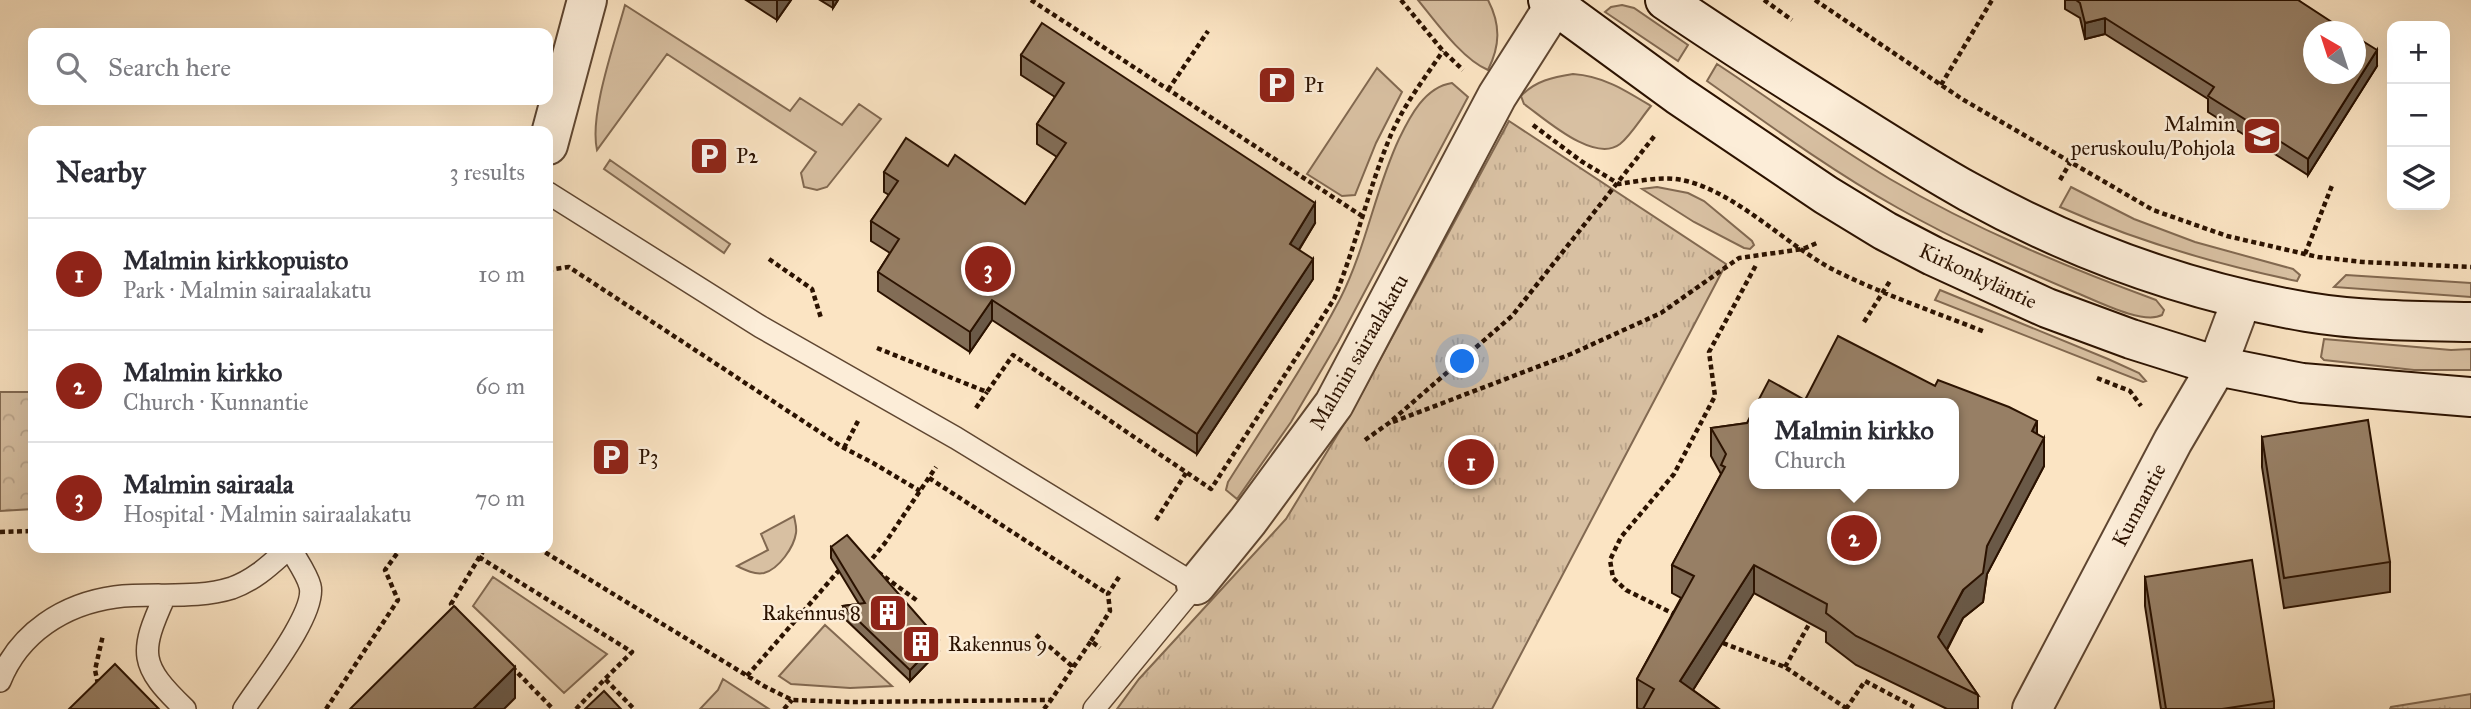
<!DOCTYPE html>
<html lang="en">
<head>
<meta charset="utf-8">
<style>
  body { margin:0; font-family:"IM FELL Great Primer",serif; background:#f2f2f3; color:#2b2b33 }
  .controls { position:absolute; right:21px; top:21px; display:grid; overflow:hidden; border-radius:14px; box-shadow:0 7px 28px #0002 }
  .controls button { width:63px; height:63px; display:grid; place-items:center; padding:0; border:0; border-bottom:2px solid #e1e1e2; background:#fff; color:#2b2b33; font:35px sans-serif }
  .compass { position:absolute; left:2303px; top:21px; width:63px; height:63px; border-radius:50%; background:#fff; box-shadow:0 7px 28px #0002; rotate:321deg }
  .you { position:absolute; left:1463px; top:362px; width:24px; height:24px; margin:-18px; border:5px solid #fff; border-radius:50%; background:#1a73e8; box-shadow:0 0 0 10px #1a73e833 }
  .badge { display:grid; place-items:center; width:46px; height:46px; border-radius:50%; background:#8f2418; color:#fff; font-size:23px; font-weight:700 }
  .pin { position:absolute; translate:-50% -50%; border:4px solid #fff; box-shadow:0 2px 7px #0006 }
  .popup { position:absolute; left:1749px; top:398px; width:210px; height:91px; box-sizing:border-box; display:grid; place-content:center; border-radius:14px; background:#fff; filter:drop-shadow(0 2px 5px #0005); font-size:23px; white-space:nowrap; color:#7c7c81 }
  .popup b { font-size:26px; color:#2b2b33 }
  .popup::after { content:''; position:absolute; left:50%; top:100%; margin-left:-14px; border:14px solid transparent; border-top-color:#fff }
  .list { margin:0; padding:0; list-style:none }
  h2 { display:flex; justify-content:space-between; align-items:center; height:91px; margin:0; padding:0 28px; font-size:30px }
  h2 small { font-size:23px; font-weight:400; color:#7c7c81 }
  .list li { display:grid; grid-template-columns:46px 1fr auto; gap:21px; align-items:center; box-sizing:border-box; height:112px; padding:0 28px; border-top:2px solid #e1e1e2 }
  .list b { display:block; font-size:26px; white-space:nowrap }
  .list p { margin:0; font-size:23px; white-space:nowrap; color:#7c7c81 }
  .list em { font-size:23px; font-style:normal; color:#7c7c81 }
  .icon { flex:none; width:38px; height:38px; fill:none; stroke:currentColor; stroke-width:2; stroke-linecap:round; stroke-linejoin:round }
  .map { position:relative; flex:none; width:2471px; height:709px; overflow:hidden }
  .search { position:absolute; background:#fff; box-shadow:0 7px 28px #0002; left:28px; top:28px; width:525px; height:77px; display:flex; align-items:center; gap:18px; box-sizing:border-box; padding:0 24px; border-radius:14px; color:#7c7c81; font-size:26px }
  .panel { position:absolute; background:#fff; box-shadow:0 7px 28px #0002; left:28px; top:126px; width:525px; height:427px; border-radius:14px }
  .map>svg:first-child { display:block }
</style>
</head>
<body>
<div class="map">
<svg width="2471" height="709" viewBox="0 0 2471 709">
  <defs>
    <pattern id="forest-crowns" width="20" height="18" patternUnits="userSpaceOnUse" patternTransform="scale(1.75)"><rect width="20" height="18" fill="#d8c0a2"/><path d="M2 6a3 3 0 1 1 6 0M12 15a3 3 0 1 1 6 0" fill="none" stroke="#baa48a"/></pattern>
    <pattern id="park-tufts" width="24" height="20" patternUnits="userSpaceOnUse" patternTransform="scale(1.75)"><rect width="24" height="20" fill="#d8c0a2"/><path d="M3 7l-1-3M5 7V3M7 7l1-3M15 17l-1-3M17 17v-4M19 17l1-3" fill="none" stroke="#baa48a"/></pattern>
  </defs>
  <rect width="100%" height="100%" fill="#fbe4c3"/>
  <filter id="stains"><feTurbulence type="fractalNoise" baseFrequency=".00286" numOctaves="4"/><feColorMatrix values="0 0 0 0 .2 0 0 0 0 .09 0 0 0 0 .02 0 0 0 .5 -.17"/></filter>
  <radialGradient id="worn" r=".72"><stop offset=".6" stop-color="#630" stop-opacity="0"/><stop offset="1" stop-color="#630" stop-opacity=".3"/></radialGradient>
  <path fill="#d8c0a2" stroke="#826951" stroke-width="2" d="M1418 0H1488C1501 25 1500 46 1488 70 1462 59 1436 22 1418 0Z
    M625 5 790 111 800 98 842 125 859 104 881 119 827 187 817 190 804 187 801 173 816 152 667 54 597 150C589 114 615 42 625 5Z
    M1622 5 1634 8 1688 45 1678 61 1605 12 1611 7Z
    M1717 64C1775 102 1831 144 1890 179 1975 229 2064 266 2156 300L2164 310 2162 315C2143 325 2097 301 2077 293 2016 267 1956 241 1898 208 1832 171 1769 125 1707 81Z
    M1377 68 1402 92 1376 143 1355 195 1342 196 1307 174Z
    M1573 74C1603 76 1625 90 1651 106 1641 118 1631 135 1620 144 1594 164 1544 118 1524 104L1521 96C1535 81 1553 77 1573 74Z
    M1452 83 1468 97 1338 342 1291 422 1237 499 1226 490 1228 482C1266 422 1307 362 1340 299 1366 248 1375 190 1399 139 1410 116 1425 87 1452 83Z
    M610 160 730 244 724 253 604 169Z
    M1657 187 1688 193 1704 201 1752 241 1754 245 1750 249 1744 248 1694 222 1642 189Z
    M2071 187 2134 219 2195 242 2293 269 2300 275 2297 281C2215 264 2136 241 2060 207Z
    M2346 275 2471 283V297L2334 287Z
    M1940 290 2108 359 2139 373 2146 381 2143 382 1935 300Z
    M2324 339 2451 350 2471 349V370H2414L2324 360 2321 357Z
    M794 516C795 522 797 527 796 533 794 547 779 569 764 573 755 575 745 570 737 566L768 550 761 534Z
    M493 577 607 654 564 693 473 606Z
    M825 625 892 686 850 688 791 684 779 676Z
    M723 679 769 709H700L718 690Z"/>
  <path fill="url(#forest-crowns)" stroke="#826951" stroke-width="2" d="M0 392H33V509L0 511Z"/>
  <path fill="url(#park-tufts)" stroke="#826951" stroke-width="2" d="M1509 121 1726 264 1492 709H1117L1139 679 1286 519 1355 406Z
    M2471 694V709H2390L2391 707Z"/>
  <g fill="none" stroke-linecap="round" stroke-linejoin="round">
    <g stroke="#5f4631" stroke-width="24">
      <path id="lane" d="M548 193 761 327 956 438 1196 585 1094 709
        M165 596C139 653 139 665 185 709
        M0 681C19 633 64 604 115 597 154 592 194 600 232 588 255 580 271 564 289 548
        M244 709C260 684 317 613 310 586 307 574 296 559 290 548"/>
    </g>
    <g stroke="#5f4631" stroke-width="42">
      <path id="street" d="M548 145 587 0
        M1196 585 1248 521 1334 404 1497 96 1558 0
        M2032 709 2173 441 2217 366 2242 299"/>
    </g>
    <g stroke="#2b1200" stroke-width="42">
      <path id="secondary" d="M1548 0 1678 95 1826 195 1885 231 1933 256 2047 308 2131 339 2217 366 2302 383 2471 397
        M1665 0C1719 37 1774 72 1830 107 1876 136 1922 166 1969 192 2074 250 2190 292 2307 312 2361 321 2417 321 2471 322"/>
    </g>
    <path stroke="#2b1200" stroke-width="4.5" stroke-dasharray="5 3.5" stroke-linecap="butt" d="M1031 0 1362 216
      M1401 0 1443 51 1463 70
      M1764 0 1792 20
      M1815 0 1962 99 2153 210 2227 236 2318 257 2363 262 2471 267
      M1941 85 1992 0
      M1168 90 1208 31
      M1533 125 1581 161 1619 184C1639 181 1661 176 1682 180 1739 192 1790 250 1842 274 1888 296 1937 313 1985 332
      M2060 180 2070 163
      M2305 254 2333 183
      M769 259 812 289 821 318
      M548 270 569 267 844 448 873 463 920 491
      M1864 322 1890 281
      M877 348 987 392 1013 355 1211 489 1334 299C1356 246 1368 190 1390 137 1403 106 1424 79 1443 51
      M2097 378 2130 391 2141 406
      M976 408 987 392
      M1393 422 1571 354 1661 313 1739 258 1803 249 1819 242
      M1365 440 1389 423 1512 316 1656 134
      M844 448 858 421
      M929 478 1108 594
      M1156 520 1186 473
      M0 532 33 531
      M538 548 764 686 792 700 850 702 1051 700 1091 641 1100 648
      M479 557 632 652 605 679
      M867 565 885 543 936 467
      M878 572 919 602
      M457 611 451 604 485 548
      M1676 615 1626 590 1613 578 1610 560 1621 537 1674 474 1715 396 1709 352 1756 265
      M1036 635 1073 667
      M1091 641 1110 611 1108 594 1119 577
      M1723 643 1785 667 1846 708
      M512 667 553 709
      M1785 667 1812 619
      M747 676 841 568
      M98 684 95 670 103 635
      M326 709 398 600 385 570 401 548
      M576 709 605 679 634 709
      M784 709 792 700
      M1044 709 1051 700
      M1846 709 1865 681 1914 707"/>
    <use href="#lane" stroke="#fcedd8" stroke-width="21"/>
    <use href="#street" stroke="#fcedd8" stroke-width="38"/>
    <use href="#secondary" stroke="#fcedd8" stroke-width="38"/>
  </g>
  <path fill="#826d57" stroke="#2b1200" stroke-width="2" d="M746 0H791L777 20Z
    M820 0H838L833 8Z
    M2065 0H2298L2377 66 2308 175 2208 112V99L2105 34 2085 39 2080 18 2065 9Z
    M1021 55 1315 223 1299 250 1313 279 1197 454 992 320 970 352 878 291V272L890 253 871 241V221L889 195 884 192V172L948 166 1025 204 1057 157 1037 144V124L1055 97 1021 75Z
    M1935 386 2037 434 2044 466 1987 574 1983 602 1963 618 1947 650 1978 695V709H1947L1856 665 1826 642V632L1754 593 1693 690 1719 709H1639L1637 708V679L1681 598 1672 593V565L1721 474 1711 456V428L1747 423 1805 400Z
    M2262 437 2390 562V592L2284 608 2262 467Z
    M831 547 939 651 910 681 843 617V606L859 604 831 558Z
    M2145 577 2274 701V709H2161L2145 606Z"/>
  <path fill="#6a5947" stroke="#2b1200" stroke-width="2" d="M777 0H791L777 20Z
    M833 0H838L833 8Z
    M2105 18V34L2085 39V23Z
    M2377 50V66L2308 175V159Z
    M1315 203V223L1290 264V244Z
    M1313 259V279L1197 454V434Z
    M992 300V320L970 352V332Z
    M2037 421V450L2044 438V466L1987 574 1983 602 1963 618 1938 666V637L1987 546 2032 431Z
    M1754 565V593L1681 709 1680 681Z
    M939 640V651L910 681V670Z
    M515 667V698L504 709H473Z"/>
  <path fill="#977f65" stroke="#2b1200" stroke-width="2" d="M2076 0H2298L2347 32H2314V74H2356V37L2377 50 2308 159 2208 96 2214 87 2105 18 2085 23 2080 3Z
    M1042 23 1315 203 1290 244 1313 259 1197 434 992 300 970 332 878 272 899 239 871 221 898 181 884 172 906 138 948 166 955 155 1025 204 1066 143 1037 124 1064 83 1021 55Z
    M1838 336 1935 386 1938 380 2009 407 2037 421 2032 431 2044 438 1987 546 1983 573 1963 590 1938 637 1978 695 1856 636 1826 613 1827 604 1754 565 1680 681 1719 709H1643L1654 689 1637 679 1694 576 1672 565 1725 467 1721 465 1726 454 1711 428 1747 423 1754 409V484H1954V403H1757L1769 380 1805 400Z
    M2368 420 2390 562 2284 578 2262 437Z
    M847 535 939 640 910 670 843 606 865 603 831 547Z
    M2252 560 2274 701 2222 709H2166L2145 577Z
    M454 606 515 667 473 709H350Z
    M115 664 159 709H69Z
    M604 691 621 709H585Z"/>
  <defs>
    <g id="parking-square" transform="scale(2.0125)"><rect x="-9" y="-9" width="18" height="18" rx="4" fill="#8f2418" stroke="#fcedd8"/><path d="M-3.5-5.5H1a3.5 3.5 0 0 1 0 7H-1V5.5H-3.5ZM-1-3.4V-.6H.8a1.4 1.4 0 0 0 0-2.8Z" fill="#fff"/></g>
    <g id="school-square" transform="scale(2.0125)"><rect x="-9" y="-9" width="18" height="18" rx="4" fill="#8f2418" stroke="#fcedd8"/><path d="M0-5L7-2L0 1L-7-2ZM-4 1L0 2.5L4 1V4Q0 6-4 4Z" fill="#fff"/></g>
    <g id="building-square" transform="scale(2.0125)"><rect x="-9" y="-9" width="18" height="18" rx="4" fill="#8f2418" stroke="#fcedd8"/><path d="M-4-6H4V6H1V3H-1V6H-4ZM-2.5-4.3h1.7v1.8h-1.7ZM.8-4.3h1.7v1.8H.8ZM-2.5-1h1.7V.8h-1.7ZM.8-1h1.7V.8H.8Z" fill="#fff"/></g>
  </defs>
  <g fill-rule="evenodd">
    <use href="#parking-square" x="1277" y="85"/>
    <use href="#school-square" x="2262" y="136"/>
    <use href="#parking-square" x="709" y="156"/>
    <use href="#parking-square" x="611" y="457"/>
    <use href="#building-square" x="888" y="613"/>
    <use href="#building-square" x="921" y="644"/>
  </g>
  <g text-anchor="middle" stroke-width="5" stroke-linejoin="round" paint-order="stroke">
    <g font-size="21" fill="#2b1200" stroke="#fcedd8" text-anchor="start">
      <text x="1304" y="92">P1</text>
      <text x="2235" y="131" text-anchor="end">Malmin<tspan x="2235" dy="24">peruskoulu/Pohjola</tspan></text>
      <text x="736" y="163">P2</text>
      <text x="638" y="464">P3</text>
      <text x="861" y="620" text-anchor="end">Rakennus 8</text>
      <text x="948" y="651">Rakennus 9</text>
    </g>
    <g font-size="21" fill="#2b1200" stroke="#fcedd8">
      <text transform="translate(1978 276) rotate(25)" y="7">Kirkonkyläntie</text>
      <text transform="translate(1359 352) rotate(-60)" y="7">Malmin sairaalakatu</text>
      <text transform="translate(2139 505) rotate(-62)" y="7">Kunnantie</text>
    </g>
  </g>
  <rect width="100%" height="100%" filter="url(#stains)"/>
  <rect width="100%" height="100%" fill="url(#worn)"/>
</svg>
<div class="controls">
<button>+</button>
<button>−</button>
<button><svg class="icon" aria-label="layers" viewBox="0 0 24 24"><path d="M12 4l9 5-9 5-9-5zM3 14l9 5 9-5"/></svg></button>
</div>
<svg class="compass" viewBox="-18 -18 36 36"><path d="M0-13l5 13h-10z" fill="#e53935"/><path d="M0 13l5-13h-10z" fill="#7c7c81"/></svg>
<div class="you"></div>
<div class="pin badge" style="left:1471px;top:462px">1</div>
<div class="pin badge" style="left:1854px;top:538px">2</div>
<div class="popup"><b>Malmin kirkko</b>Church</div>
<div class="pin badge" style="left:988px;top:269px">3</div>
<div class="search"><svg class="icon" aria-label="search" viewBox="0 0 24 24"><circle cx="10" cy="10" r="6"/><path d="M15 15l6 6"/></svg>Search here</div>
<section class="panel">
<h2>Nearby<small>3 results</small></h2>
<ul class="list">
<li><span class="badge">1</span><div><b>Malmin kirkkopuisto</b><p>Park · Malmin sairaalakatu</p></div><em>10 m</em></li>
<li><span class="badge">2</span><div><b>Malmin kirkko</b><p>Church · Kunnantie</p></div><em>60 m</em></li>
<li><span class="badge">3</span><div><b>Malmin sairaala</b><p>Hospital · Malmin sairaalakatu</p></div><em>70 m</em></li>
</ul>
</section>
</div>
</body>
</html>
